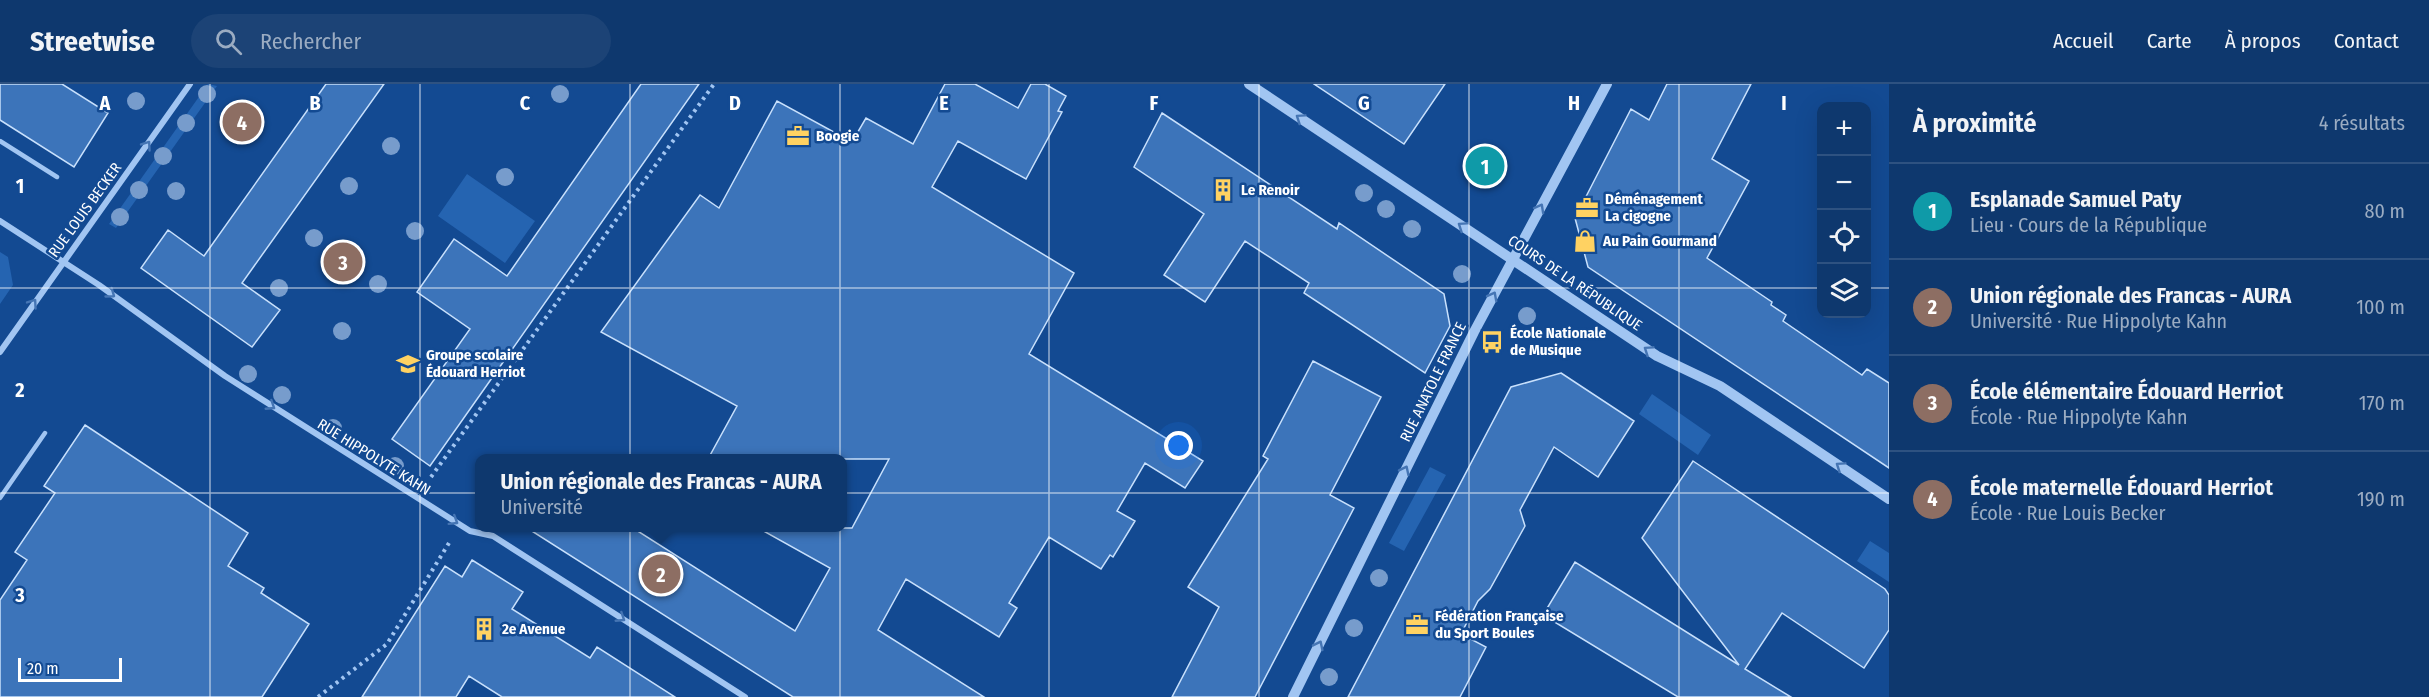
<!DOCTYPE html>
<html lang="fr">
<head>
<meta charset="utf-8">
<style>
  body { margin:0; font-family:"Fira Sans Condensed",sans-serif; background:#1c4376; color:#f1f3f6 }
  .controls { position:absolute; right:18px; top:18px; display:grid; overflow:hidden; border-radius:12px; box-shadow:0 6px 24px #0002 }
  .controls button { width:54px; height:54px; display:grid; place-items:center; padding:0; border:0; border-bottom:2px solid #2e5281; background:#0e386e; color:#f1f3f6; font:30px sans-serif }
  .scale { position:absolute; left:18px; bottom:15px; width:104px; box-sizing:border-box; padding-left:6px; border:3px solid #fff; border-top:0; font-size:16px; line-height:21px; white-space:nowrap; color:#fff; -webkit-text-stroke:4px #134a92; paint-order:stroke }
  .you { position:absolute; left:1179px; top:362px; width:21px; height:21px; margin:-15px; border:4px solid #fff; border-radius:50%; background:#1a73e8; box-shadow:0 0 0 9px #1a73e833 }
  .badge { display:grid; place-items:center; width:39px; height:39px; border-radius:50%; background:#e69b98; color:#fff; font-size:20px; font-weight:700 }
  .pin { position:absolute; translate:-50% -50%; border:3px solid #fff; box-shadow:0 2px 6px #0006 }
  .popup { position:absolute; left:475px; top:370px; width:372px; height:78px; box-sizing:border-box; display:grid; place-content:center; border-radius:12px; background:#0e386e; filter:drop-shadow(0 2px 4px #0005); font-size:20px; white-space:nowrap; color:#9bacc2 }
  .popup b { font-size:22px; color:#f1f3f6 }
  .popup::after { content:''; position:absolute; left:50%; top:100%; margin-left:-12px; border:12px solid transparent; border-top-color:#0e386e }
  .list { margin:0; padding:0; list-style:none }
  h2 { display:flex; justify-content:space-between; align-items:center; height:78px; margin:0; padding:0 24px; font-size:26px }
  h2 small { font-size:20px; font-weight:400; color:#9bacc2 }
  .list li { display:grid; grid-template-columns:39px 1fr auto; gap:18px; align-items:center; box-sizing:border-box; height:96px; padding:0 24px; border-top:2px solid #2e5281 }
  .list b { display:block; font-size:22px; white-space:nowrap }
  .list p { margin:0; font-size:20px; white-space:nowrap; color:#9bacc2 }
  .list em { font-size:20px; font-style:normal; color:#9bacc2 }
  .icon { flex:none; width:33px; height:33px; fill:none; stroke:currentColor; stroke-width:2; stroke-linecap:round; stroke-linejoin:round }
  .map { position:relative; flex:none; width:1889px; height:613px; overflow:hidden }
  header { display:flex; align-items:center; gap:36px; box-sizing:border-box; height:84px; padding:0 30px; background:#0e386e; border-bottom:2px solid #2e5281 }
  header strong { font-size:28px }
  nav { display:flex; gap:33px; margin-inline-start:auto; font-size:21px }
  .search { width:420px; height:54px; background:#1c4376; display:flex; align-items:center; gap:15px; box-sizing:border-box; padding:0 21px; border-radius:33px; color:#9bacc2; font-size:22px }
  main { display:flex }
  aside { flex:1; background:#0e386e }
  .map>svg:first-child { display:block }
</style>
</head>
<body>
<header>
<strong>Streetwise</strong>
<div class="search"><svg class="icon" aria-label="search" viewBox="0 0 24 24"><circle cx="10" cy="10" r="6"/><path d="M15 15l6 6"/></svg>Rechercher</div>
<nav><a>Accueil</a><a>Carte</a><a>À propos</a><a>Contact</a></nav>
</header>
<main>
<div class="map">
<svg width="1889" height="613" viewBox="0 0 1889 613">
  <rect width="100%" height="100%" fill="#134a92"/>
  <path fill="#2564b1" d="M208 0 217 2 116 144 109 140Z
    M467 90 535 137 505 179 438 132Z
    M0 168 8 173 13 201 0 220Z
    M1652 310 1711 351 1698 371 1639 330Z
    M1430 383 1446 391 1404 467 1389 459Z
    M1870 457 1889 469V498L1857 477Z"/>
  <path fill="#3c74ba" stroke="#c8e0fc" stroke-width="1.5" d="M0 0H62L108 29 74 83 0 36Z
    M326 0H384L242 199 280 226 252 263 141 184 168 146 204 172Z
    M641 0H699L430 382 392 355 470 245 417 208 454 155 507 192Z
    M945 0H975L1018 24 1031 0H1045L1066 12 1058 27 1062 28 1026 95 958 57 932 103 1074 189 1029 270 1203 377 1185 404 1145 379 1117 427 1135 437 1113 473 1110 471 1101 485 1049 453 1009 519 1017 524 999 553 906 495 878 546 984 613H793L527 444H633L795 547 830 484 758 444H852L889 375H708L737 322 601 248 700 111 719 124 777 17 852 58 866 34 913 60Z
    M1314 0H1445L1404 60Z
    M1667 0H1751L1712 75 1749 97 1707 174 1772 218 1771 221 1786 231 1783 237 1862 291 1867 285 1889 299V384L1588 183 1575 134 1631 25 1649 36Z
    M1162 29 1337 145 1339 139 1444 210 1450 242 1425 289 1304 209 1309 199 1245 157 1205 218 1164 191 1204 130 1134 83Z
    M1313 277 1381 313 1330 411 1354 424 1255 613H1172L1219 523 1188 503 1268 375 1263 372Z
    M1561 289 1634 337 1598 393 1554 363 1520 426 1525 442 1490 505 1478 517 1461 550 1486 563 1460 613H1348L1511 303Z
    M85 341 248 449 228 482 264 504 261 509 309 540 262 613H0V516L27 476 15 468 55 409 44 402Z
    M1693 377 1885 505 1889 511V546L1864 584 1782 529 1745 585 1791 613H1678L1543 531 1575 478 1739 581 1642 454Z
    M472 476 523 508 512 525 590 574 597 563 675 613H502L469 592 456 613H362L445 482 462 493Z"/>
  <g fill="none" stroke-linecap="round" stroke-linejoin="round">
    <path stroke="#a1c5f2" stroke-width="4" stroke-dasharray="3 4.5" stroke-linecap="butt" d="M431 393 714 0
      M318 613 387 560 449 459"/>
    <path stroke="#a1c5f2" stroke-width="4.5" d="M0 57 57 93
      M0 414 45 349"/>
    <path stroke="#a1c5f2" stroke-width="6" d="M0 137 99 201 225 292 470 447 493 452 745 613
      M0 268 190 0"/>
    <path stroke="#a1c5f2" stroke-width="10" d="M1249 0 1657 272 1720 302 1889 415
      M1293 613 1474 248 1607 0"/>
  </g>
  <g fill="#779ccc">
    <circle cx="207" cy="10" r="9"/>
    <circle cx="560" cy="10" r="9"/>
    <circle cx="136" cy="17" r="9"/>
    <circle cx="186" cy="39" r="9"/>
    <circle cx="234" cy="40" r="9"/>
    <circle cx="391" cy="62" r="9"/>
    <circle cx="163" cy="72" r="9"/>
    <circle cx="505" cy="93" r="9"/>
    <circle cx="349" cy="102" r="9"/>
    <circle cx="139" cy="106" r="9"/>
    <circle cx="176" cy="107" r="9"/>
    <circle cx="1364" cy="109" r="9"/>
    <circle cx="1386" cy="125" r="9"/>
    <circle cx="120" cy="133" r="9"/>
    <circle cx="1412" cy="145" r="9"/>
    <circle cx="415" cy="147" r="9"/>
    <circle cx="314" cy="154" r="9"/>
    <circle cx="1462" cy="190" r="9"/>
    <circle cx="378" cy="200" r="9"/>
    <circle cx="279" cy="204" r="9"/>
    <circle cx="1527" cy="232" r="9"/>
    <circle cx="342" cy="247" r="9"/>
    <circle cx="248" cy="290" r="9"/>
    <circle cx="282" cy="311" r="9"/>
    <circle cx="333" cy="344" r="9"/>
    <circle cx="395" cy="382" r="9"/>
    <circle cx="1379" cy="494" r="9"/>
    <circle cx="1354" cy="544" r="9"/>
    <circle cx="1329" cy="593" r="9"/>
  </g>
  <defs><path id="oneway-chevron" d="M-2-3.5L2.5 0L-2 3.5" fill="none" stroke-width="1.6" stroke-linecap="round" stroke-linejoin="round" transform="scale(1.5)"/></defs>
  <g stroke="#4575b4">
    <use href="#oneway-chevron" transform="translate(1300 34) rotate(-146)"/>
    <use href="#oneway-chevron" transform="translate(147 61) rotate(-55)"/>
    <use href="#oneway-chevron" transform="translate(1540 124) rotate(-61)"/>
    <use href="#oneway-chevron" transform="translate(1462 142) rotate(-146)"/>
    <use href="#oneway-chevron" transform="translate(111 210) rotate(36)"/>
    <use href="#oneway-chevron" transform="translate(1493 212) rotate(-62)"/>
    <use href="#oneway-chevron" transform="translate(33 219) rotate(-55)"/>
    <use href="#oneway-chevron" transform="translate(1648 266) rotate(-146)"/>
    <use href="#oneway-chevron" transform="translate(271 322) rotate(33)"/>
    <use href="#oneway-chevron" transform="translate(1840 382) rotate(-146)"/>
    <use href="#oneway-chevron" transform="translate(1405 386) rotate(-64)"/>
    <use href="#oneway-chevron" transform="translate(454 437) rotate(32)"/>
    <use href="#oneway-chevron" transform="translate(621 534) rotate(33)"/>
    <use href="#oneway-chevron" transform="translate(1319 561) rotate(-64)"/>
  </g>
  <path fill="none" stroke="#fff" stroke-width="1.5" stroke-opacity="0.55" d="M210 0V613M420 0V613M630 0V613M840 0V613M1049 0V613M1259 0V613M1469 0V613M1679 0V613M0 204H1822M1866 204H1889M0 409H1889"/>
  <defs>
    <g id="office-bare" transform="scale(1.8)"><path d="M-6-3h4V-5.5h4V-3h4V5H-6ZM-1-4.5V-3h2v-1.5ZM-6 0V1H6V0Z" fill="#ffd262" stroke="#134a92" stroke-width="2.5" paint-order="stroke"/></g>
    <g id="building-bare" transform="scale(1.8)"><path d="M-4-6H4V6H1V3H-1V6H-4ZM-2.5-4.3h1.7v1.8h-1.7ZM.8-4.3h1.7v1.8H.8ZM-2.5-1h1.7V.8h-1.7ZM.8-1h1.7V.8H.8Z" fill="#ffd262" stroke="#134a92" stroke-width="2.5" paint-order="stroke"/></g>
    <g id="shop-bare" transform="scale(1.8)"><path d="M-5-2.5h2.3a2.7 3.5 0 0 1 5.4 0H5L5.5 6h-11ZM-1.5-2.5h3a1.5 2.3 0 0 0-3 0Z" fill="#ffd262" stroke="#134a92" stroke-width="2.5" paint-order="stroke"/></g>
    <g id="bus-bare" transform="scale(1.8)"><path d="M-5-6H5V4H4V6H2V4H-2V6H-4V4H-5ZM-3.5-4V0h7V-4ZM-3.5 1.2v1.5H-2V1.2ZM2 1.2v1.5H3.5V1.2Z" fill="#ffd262" stroke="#134a92" stroke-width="2.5" paint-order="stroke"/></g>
    <g id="school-bare" transform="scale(1.8)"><path d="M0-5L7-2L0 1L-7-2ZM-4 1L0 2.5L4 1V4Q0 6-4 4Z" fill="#ffd262" stroke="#134a92" stroke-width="2.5" paint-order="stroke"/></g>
  </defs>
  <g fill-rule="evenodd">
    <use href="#office-bare" x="798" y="52"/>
    <use href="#building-bare" x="1223" y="106"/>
    <use href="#office-bare" x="1587" y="124"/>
    <use href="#shop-bare" x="1585" y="157"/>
    <use href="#bus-bare" x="1492" y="258"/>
    <use href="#school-bare" x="408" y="280"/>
    <use href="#office-bare" x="1417" y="541"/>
    <use href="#building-bare" x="484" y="545"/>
  </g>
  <g text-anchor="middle" stroke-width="5" stroke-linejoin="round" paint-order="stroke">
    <g font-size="15" font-weight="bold" fill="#fff" stroke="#134a92" text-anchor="start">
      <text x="816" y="57">Boogie</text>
      <text x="1241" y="111">Le Renoir</text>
      <text x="1605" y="120">Déménagement<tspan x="1605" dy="17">La cigogne</tspan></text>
      <text x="1603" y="162">Au Pain Gourmand</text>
      <text x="1510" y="254">École Nationale<tspan x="1510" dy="17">de Musique</tspan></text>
      <text x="426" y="276">Groupe scolaire<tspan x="426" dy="17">Édouard Herriot</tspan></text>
      <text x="1435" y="537">Fédération Française<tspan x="1435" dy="17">du Sport Boules</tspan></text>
      <text x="502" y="550">2e Avenue</text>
    </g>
    <g font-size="15" fill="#fff" stroke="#134a92">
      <text transform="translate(85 126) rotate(-54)" y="5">RUE LOUIS BECKER</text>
      <text transform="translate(1575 199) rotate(34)" y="5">COURS DE LA RÉPUBLIQUE</text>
      <text transform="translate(1433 298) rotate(-64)" y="5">RUE ANATOLE FRANCE</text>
      <text transform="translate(374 373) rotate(32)" y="5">RUE HIPPOLYTE KAHN</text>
    </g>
  </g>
  <g font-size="20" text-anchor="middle" font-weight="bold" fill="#fff" stroke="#134a92" stroke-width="5" stroke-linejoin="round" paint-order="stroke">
    <text x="105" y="26">A</text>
    <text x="315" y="26">B</text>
    <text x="525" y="26">C</text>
    <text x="735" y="26">D</text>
    <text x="944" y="26">E</text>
    <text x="1154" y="26">F</text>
    <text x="1364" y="26">G</text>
    <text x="1574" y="26">H</text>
    <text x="1784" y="26">I</text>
    <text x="20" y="109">1</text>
    <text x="20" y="313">2</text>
    <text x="20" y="518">3</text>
  </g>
</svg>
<div class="controls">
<button>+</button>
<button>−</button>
<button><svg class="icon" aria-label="locate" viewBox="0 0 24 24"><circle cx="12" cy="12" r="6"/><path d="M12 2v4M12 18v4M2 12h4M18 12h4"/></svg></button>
<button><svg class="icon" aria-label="layers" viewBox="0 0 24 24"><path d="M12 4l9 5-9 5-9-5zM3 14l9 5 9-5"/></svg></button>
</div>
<div class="scale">20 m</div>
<div class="you"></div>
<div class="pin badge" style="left:1485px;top:82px;background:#0f9aa8">1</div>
<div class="pin badge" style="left:661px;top:490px;background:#8d6e63">2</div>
<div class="popup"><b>Union régionale des Francas - AURA</b>Université</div>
<div class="pin badge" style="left:343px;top:178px;background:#8d6e63">3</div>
<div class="pin badge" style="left:242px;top:38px;background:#8d6e63">4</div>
</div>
<aside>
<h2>À proximité<small>4 résultats</small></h2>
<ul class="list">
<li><span class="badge" style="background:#0f9aa8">1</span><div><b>Esplanade Samuel Paty</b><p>Lieu · Cours de la République</p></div><em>80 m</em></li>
<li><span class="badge" style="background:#8d6e63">2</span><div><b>Union régionale des Francas - AURA</b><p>Université · Rue Hippolyte Kahn</p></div><em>100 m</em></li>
<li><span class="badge" style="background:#8d6e63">3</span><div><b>École élémentaire Édouard Herriot</b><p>École · Rue Hippolyte Kahn</p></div><em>170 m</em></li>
<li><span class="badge" style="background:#8d6e63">4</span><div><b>École maternelle Édouard Herriot</b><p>École · Rue Louis Becker</p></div><em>190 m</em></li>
</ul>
</aside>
</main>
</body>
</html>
